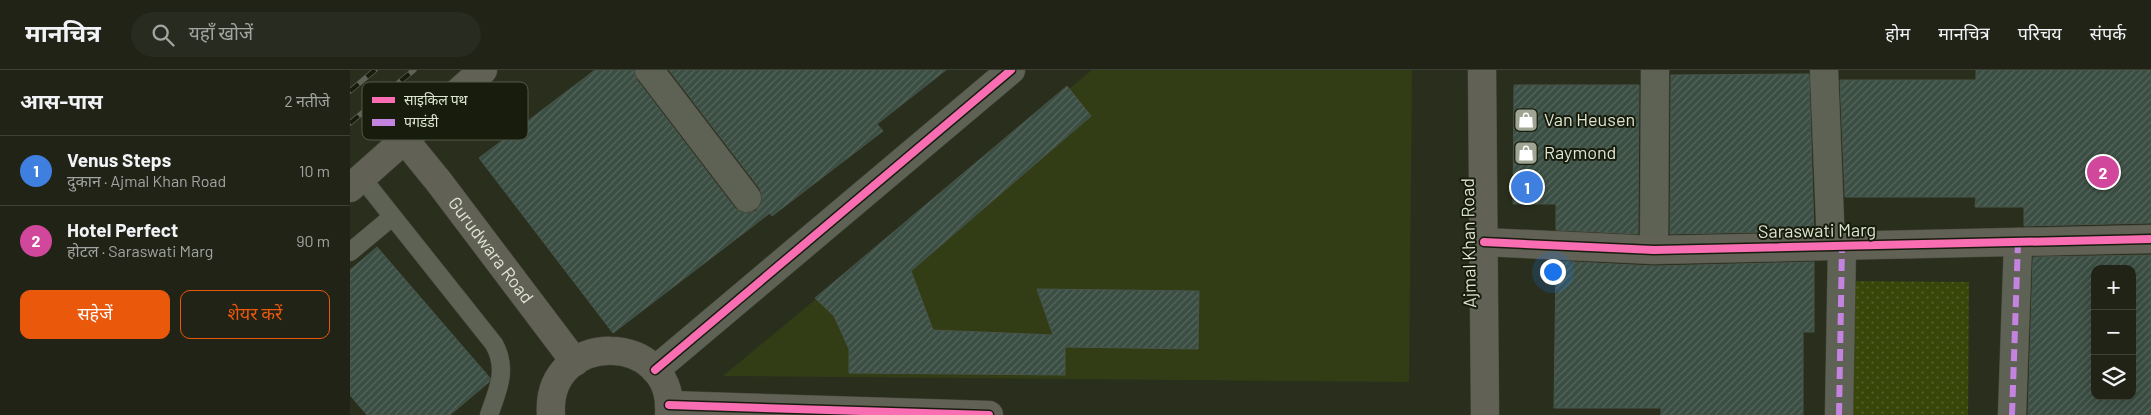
<!DOCTYPE html>
<html lang="hi">
<head>
<meta charset="utf-8">
<style>
  body { margin:0; font-family:Barlow,"Noto Sans Devanagari",sans-serif; background:#282b1f; color:#f1f3f6 }
  .controls { position:absolute; right:15px; bottom:15px; display:grid; overflow:hidden; border-radius:10px; box-shadow:0 5px 20px #0002 }
  .controls button { width:45px; height:45px; display:grid; place-items:center; padding:0; border:0; border-bottom:1px solid #3d4035; background:#202316; color:#f1f3f6; font:25px sans-serif }
  .you { position:absolute; left:1202px; top:201px; width:18px; height:18px; margin:-12px; border:4px solid #fff; border-radius:50%; background:#1a73e8; box-shadow:0 0 0 8px #1a73e833 }
  .badge { display:grid; place-items:center; width:32px; height:32px; border-radius:50%; background:#ea580c; color:#fff; font-size:16px; font-weight:700 }
  .pin { position:absolute; translate:-50% -50%; border:2px solid #fff; box-shadow:0 1px 5px #0006 }
  .list { margin:0; padding:0; list-style:none }
  h2 { display:flex; justify-content:space-between; align-items:center; height:65px; margin:0; padding:0 20px; font-size:21px }
  h2 small { font-size:16px; font-weight:400; color:#a2a4a1 }
  .list li { display:grid; grid-template-columns:32px 1fr auto; gap:15px; align-items:center; box-sizing:border-box; height:70px; padding:0 20px; border-top:1px solid #3d4035 }
  .list b { display:block; font-size:19px; white-space:nowrap }
  .list p { margin:0; font-size:16px; white-space:nowrap; color:#a2a4a1 }
  .list em { font-size:16px; font-style:normal; color:#a2a4a1 }
  .actions { display:flex; gap:10px; padding:15px 20px }
  .actions a { flex:1; padding:11px 0; border:1px solid #ea580c; border-radius:10px; text-align:center; font-size:18px; color:#ea580c }
  .actions .main { background:#ea580c; color:#fff }
  .icon { flex:none; width:28px; height:28px; fill:none; stroke:currentColor; stroke-width:2; stroke-linecap:round; stroke-linejoin:round }
  .map { position:relative; flex:none; width:1801px; height:345px; overflow:hidden }
  header { display:flex; align-items:center; gap:30px; box-sizing:border-box; height:70px; padding:0 25px; background:#202316; border-bottom:1px solid #3d4035 }
  header strong { font-size:24px }
  nav { display:flex; gap:28px; margin-inline-start:auto; font-size:18px }
  .search { width:350px; height:45px; background:#282b1f; display:flex; align-items:center; gap:12px; box-sizing:border-box; padding:0 18px; border-radius:28px; color:#a2a4a1; font-size:19px }
  main { display:flex }
  aside { flex:1; background:#202316 }
  .map>svg:first-child { display:block }
</style>
</head>
<body>
<header>
<strong>मानचित्र</strong>
<div class="search"><svg class="icon" aria-label="search" viewBox="0 0 24 24"><circle cx="10" cy="10" r="6"/><path d="M15 15l6 6"/></svg>यहाँ खोजें</div>
<nav><a>होम</a><a>मानचित्र</a><a>परिचय</a><a>संपर्क</a></nav>
</header>
<main>
<aside>
<h2>आस-पास<small>2 नतीजे</small></h2>
<ul class="list">
<li><span class="badge" style="background:#3f7fe0">1</span><div><b>Venus Steps</b><p>दुकान · Ajmal Khan Road</p></div><em>10 m</em></li>
<li><span class="badge" style="background:#d1479c">2</span><div><b>Hotel Perfect</b><p>होटल · Saraswati Marg</p></div><em>90 m</em></li>
</ul>
<div class="actions"><a class="main">सहेजें</a><a>शेयर करें</a></div>
</aside>
<div class="map">
<svg width="1801" height="345" viewBox="0 0 1801 345">
  <defs>
    <pattern id="park-dots" width="8" height="8" patternUnits="userSpaceOnUse" patternTransform="scale(1.25)"><rect width="8" height="8" fill="#38460a"/><path d="M2 2h.1M6 6h.1" fill="none" stroke="#54612d" stroke-width="1.8" stroke-linecap="round"/></pattern>
    <pattern id="building-hatch" width="6" height="6" patternUnits="userSpaceOnUse" patternTransform="scale(1.25)"><rect width="6" height="6" fill="#3b4e43"/><path d="M-1 1l2-2M0 6l6-6M5 7l2-2" fill="none" stroke="#57675d"/></pattern>
  </defs>
  <rect width="100%" height="100%" fill="#2a2f1d"/>
  <path fill="#323d16" d="M742 0H1062L1059 312 373 306Z"/>
  <path fill="url(#park-dots)" d="M1501 211 1619 212 1618 345H1500Z"/>
  <path fill="url(#building-hatch)" stroke="#48544b" fill-rule="evenodd" d="M245 0H284L287 10 385 138 391 142 399 143 406 141 411 134 412 126 410 119 319 0H596L527 54 533 61 422 146 420 143 263 263 129 88Z
    M1626 0H1801V153L1674 156V137H1625L1626 127H1495L1490 10H1626Z
    M1459 4 1464 161 1320 164 1321 5Z
    M1164 15H1289L1288 164 1206 160V134H1163Z
    M717 16 741 46 561 201 583 260 703 265 687 219 849 221 848 279 715 277V305L499 303V279L484 246 465 228Z
    M27 177 140 308 139 312 100 345H17L0 325V200Z
    M1801 185V345H1678L1683 187ZM1745 199H1782V326H1745Z
    M1206 191 1304 196 1464 192V262H1453V345H1311V338H1204Z"/>
  <g fill="none" stroke-linecap="round" stroke-linejoin="round">
    <g stroke="#474b3d" stroke-width="19">
      <path id="lane" d="M12 108 144 274C158 299 148 320 139 345
        M0 182 42 147"/>
    </g>
    <g stroke="#474b3d" stroke-width="29">
      <path id="street" d="M299 0 397 128
        M1474 0 1481 176
        M1304 180 1305 0
        M305 300 661 0
        M1489 345 1492 176
        M1662 345 1668 172"/>
    </g>
    <g stroke="#474b3d" stroke-width="29">
      <g id="secondary">
        <path d="M1132 0 1135 345"/>
        <path id="s1" d="M54 69 89 112 225 292"/>
        <path d="M0 118 133 0"/>
        <path d="M1134 172 1304 180 1801 169"/>
        <path d="M319 335 639 345"/>
        <path d="M201 345C195 259 326 260 319 345"/>
      </g>
    </g>
    <use href="#lane" stroke="#5d6255" stroke-width="18"/>
    <use href="#street" stroke="#5d6255" stroke-width="28"/>
    <use href="#secondary" stroke="#616155" stroke-width="28"/>
    <g stroke="#5f6357" stroke-width="5.5">
      <path id="rail" d="M0 21 25 0
        M0 53 64 0"/>
    </g>
    <use href="#rail" stroke="#171c0d" stroke-width="4" stroke-dasharray="11" stroke-linecap="butt"/>
    <path stroke="#c483df" stroke-width="6" stroke-dasharray="12 6" stroke-linecap="butt" d="M1489 345 1492 176
      M1662 345 1668 172"/>
    <g stroke="#171c0d" stroke-width="11">
      <path id="cycleway" d="M1134 172 1304 180 1801 169
        M305 300 661 0
        M319 335 639 345"/>
    </g>
    <use href="#cycleway" stroke="#f96db3" stroke-width="8"/>
  </g>
  <defs>
    <g id="shop-square" transform="scale(1.25)"><rect x="-9" y="-9" width="18" height="18" rx="4" fill="#9fa592" stroke="#171c0d"/><path d="M-5-2.5h2.3a2.7 3.5 0 0 1 5.4 0H5L5.5 6h-11ZM-1.5-2.5h3a1.5 2.3 0 0 0-3 0Z" fill="#fff"/></g>
  </defs>
  <g fill-rule="evenodd">
    <use href="#shop-square" x="1176" y="50"/>
    <use href="#shop-square" x="1176" y="83"/>
  </g>
  <g text-anchor="middle" stroke-width="4" stroke-linejoin="round" paint-order="stroke">
    <g font-size="18" fill="#dee5d1" stroke="#171c0d" text-anchor="start">
      <text x="1194" y="56">Van Heusen</text>
      <text x="1194" y="89">Raymond</text>
    </g>
    <g font-size="18" fill="#dee5d1" stroke="#171c0d">
      <text transform="translate(1467 161) rotate(-1)" y="6">Saraswati Marg</text>
      <text transform="translate(1119 173) rotate(-91)" y="6">Ajmal Khan Road</text>
      <text dy="6" stroke="none"><textPath href="#s1" startOffset="141">Gurudwara Road</textPath></text>
    </g>
  </g>
  <rect x="12" y="12" width="166" height="58" rx="8" fill="#171c0d" stroke="#535848" stroke-width="1"/>
  <rect x="22" y="27" width="23" height="6" fill="#f96db3"/>
  <rect x="22" y="49" width="23" height="7" fill="#c483df"/>
  <g font-size="14" fill="#dee5d1">
    <text x="54" y="35">साइकिल पथ</text>
    <text x="54" y="57">पगडंडी</text>
  </g>
</svg>
<div class="controls">
<button>+</button>
<button>−</button>
<button><svg class="icon" aria-label="layers" viewBox="0 0 24 24"><path d="M12 4l9 5-9 5-9-5zM3 14l9 5 9-5"/></svg></button>
</div>
<div class="you"></div>
<div class="pin badge" style="left:1177px;top:117px;background:#3f7fe0">1</div>
<div class="pin badge" style="left:1753px;top:102px;background:#d1479c">2</div>
</div>
</main>
</body>
</html>
